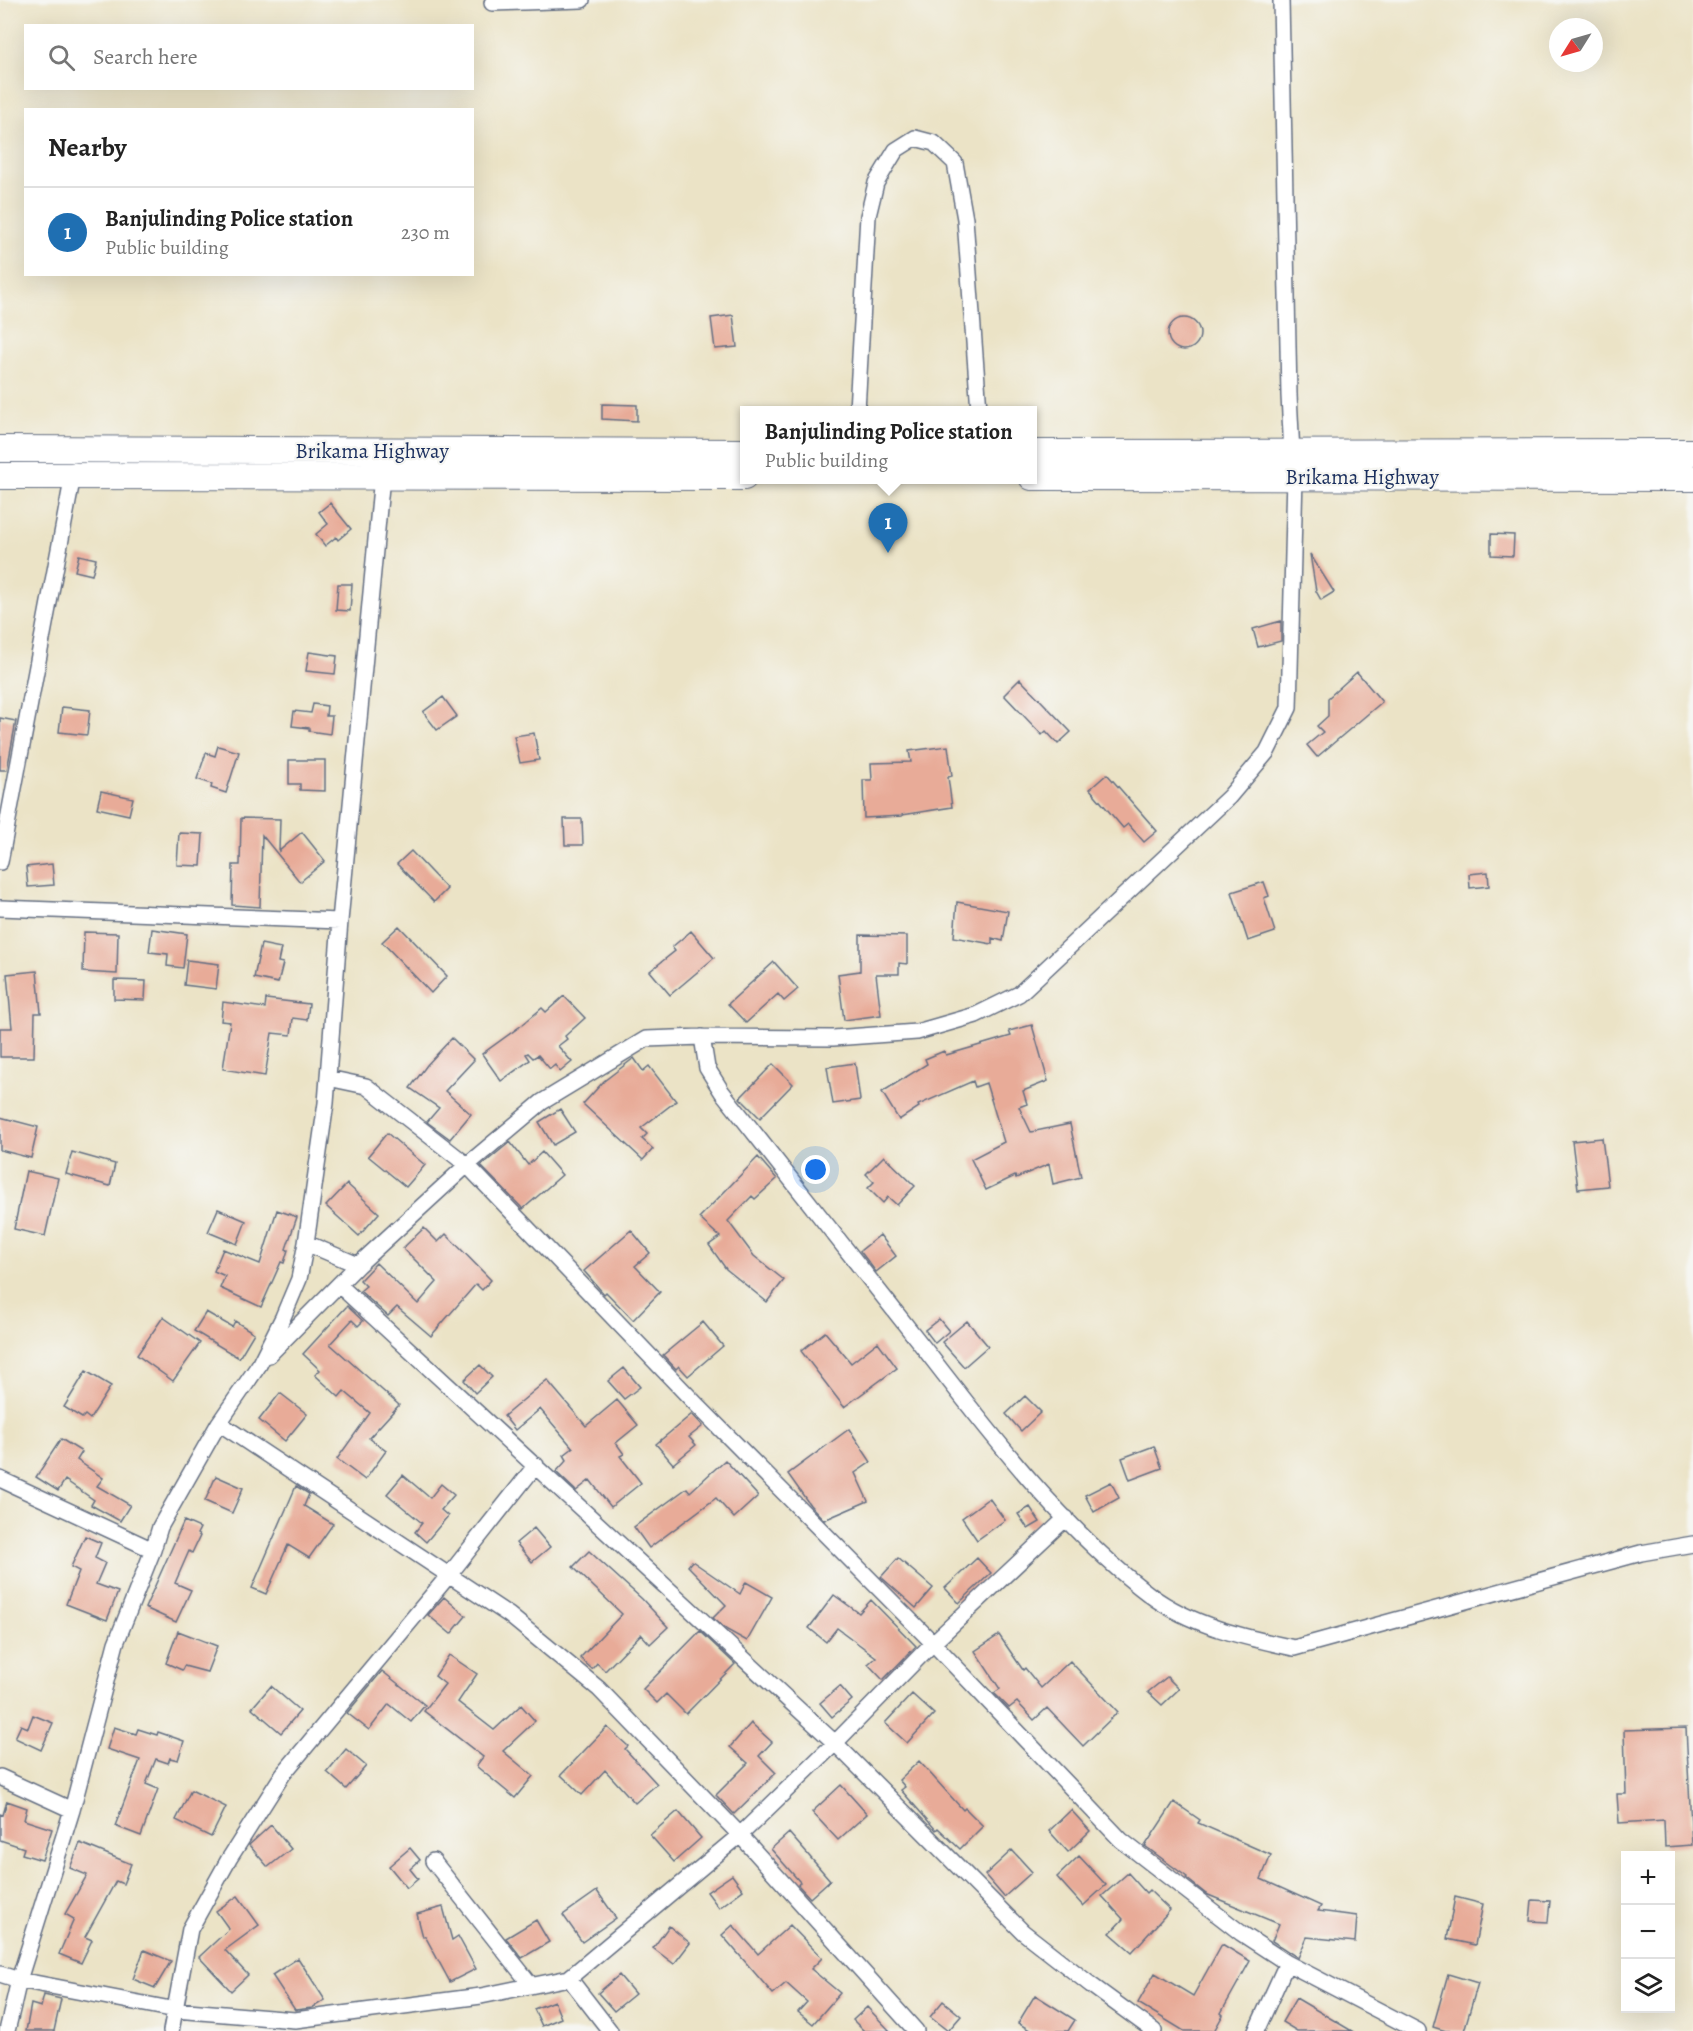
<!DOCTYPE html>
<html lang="en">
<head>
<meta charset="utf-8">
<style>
  body { margin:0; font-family:Alegreya,serif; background:#f6f6f6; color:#222 }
  .controls { position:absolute; right:18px; bottom:18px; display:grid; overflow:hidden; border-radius:0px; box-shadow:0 6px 24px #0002 }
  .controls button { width:54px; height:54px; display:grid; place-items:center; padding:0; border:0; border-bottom:2px solid #e0e0e0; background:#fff; color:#222; font:30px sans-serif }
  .compass { position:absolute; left:1549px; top:18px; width:54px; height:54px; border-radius:50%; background:#fff; box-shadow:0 6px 24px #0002; rotate:233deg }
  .you { position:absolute; left:816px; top:1170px; width:21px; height:21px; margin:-15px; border:4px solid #fff; border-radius:50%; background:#1a73e8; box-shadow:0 0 0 9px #1a73e833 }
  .badge { display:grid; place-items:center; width:39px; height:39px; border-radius:50%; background:#1f6fb2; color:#fff; font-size:20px; font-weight:700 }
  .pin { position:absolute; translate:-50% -50px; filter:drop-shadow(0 2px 3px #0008) }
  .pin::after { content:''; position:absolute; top:32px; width:21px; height:18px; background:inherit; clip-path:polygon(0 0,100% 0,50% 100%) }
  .popup { position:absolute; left:740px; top:406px; width:297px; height:78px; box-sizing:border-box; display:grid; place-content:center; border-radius:0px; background:#fff; filter:drop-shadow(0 2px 4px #0005); font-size:20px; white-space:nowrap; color:#767676 }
  .popup b { font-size:22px; color:#222 }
  .popup::after { content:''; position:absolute; left:50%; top:100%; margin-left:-12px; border:12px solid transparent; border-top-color:#fff }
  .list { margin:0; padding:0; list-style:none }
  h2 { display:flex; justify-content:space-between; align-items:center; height:78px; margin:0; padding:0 24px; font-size:26px }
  h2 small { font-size:20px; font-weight:400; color:#767676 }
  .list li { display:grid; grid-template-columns:39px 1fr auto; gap:18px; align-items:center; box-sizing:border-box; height:90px; padding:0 24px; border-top:2px solid #e0e0e0 }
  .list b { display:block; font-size:22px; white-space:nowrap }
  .list p { margin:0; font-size:20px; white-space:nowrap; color:#767676 }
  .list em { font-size:20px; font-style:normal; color:#767676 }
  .icon { flex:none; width:33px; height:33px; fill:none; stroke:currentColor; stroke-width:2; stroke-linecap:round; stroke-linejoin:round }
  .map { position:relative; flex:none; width:1693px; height:2031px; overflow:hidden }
  .search { position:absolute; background:#fff; box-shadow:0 6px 24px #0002; left:24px; top:24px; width:450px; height:66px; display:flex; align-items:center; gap:15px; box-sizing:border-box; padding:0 21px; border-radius:0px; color:#767676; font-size:22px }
  .panel { position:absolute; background:#fff; box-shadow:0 6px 24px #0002; left:24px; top:108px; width:450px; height:168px; border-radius:0px }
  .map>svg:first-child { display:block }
</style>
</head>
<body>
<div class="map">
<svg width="1693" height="2031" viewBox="0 0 1693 2031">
  <rect width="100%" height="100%" fill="#f6f6f2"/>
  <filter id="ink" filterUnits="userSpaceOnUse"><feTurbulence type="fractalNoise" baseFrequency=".0167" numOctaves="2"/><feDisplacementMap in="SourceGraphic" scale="12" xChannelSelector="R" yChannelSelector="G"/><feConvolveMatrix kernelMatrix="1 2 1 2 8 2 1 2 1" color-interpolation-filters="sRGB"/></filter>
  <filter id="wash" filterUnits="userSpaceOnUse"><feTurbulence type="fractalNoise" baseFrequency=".008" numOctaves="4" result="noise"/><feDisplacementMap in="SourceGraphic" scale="24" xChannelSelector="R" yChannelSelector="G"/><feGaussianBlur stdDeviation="1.35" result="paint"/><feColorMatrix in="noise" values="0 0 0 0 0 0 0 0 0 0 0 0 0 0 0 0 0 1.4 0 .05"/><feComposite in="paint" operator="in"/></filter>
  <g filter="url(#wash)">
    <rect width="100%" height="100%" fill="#ebe3c6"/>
    <g id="blocks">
      <path fill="#e8ab98" d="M733 315 737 347 715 349 711 318Z
        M1168 334a16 16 0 1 1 32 0a16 16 0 1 1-32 0Z
        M602 404 637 405V421L602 419Z
        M330 503 351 529 338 540 336 537 325 546 316 534 328 524 319 512Z
        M1491 534 1514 535 1513 556 1491 555Z
        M1310 554 1334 592 1321 600 1316 591Z
        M79 555 96 559 92 575 75 571Z
        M338 584H352L350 611 336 610Z
        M1281 621V641L1258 647 1253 629Z
        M309 652 337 656 335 674 306 671Z
        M1357 672 1382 702 1317 757 1307 745 1323 732 1317 726 1328 716V698Z
        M1020 679 1071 732 1058 744 1046 731 1042 735 1004 695Z
        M443 697 457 716 437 730 423 712Z
        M313 704 327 706 326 716H332L330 734 309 731V728L292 726 294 711 311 713Z
        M62 707 90 710 87 735 59 732Z
        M0 718 16 721 7 770H0Z
        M534 733 539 760 520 763 514 736Z
        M218 746 239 752 226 793 211 788 212 784 197 779 206 753 215 756Z
        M948 746 952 776 948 777 952 807 902 815V816L864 818 863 780H872L871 763 911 762 909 751Z
        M289 760H325V791L300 790V784H289Z
        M1107 774 1157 831 1144 842 1128 824 1123 828 1090 789Z
        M101 791 133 798 129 815 97 808Z
        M241 818 280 819 279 851 302 832 325 861 300 882 262 835 260 907 232 905 233 865H240Z
        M564 819H582L583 845H565Z
        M179 833 203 834 201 866 177 865Z
        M411 851 447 889 434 902 397 864Z
        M52 864 54 885 28 887 26 867Z
        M1488 872 1489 886 1470 888 1469 874Z
        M1264 882 1269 896 1264 898 1275 932 1248 941 1232 892Z
        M957 902 1008 911 1003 941 992 938V944L954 937Z
        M399 926 447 976 431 993 382 942Z
        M152 929 187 934 183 968 167 966 168 954 149 952Z
        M691 931 714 958 670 995 650 971 675 951 672 947Z
        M84 932 118 933 117 974 83 972Z
        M860 935 907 936V964L899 963V974H876L881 1015 844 1020 838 974 860 971Z
        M261 944 281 948 278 962 283 963 278 983 254 978Z
        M187 960 219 964 216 989 184 985Z
        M774 962 798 989 784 1001 778 994 746 1023 728 1004Z
        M37 971 41 1013H35L34 1057H0V1028H12L7 974Z
        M114 980 146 981 145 1000 114 999Z
        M564 996 585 1018 565 1036 567 1039 558 1046 572 1062 560 1072 555 1065 550 1069 538 1055 533 1058 528 1053 526 1054 530 1060 501 1081 482 1054 522 1025 542 1008 546 1012Z
        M266 999 309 1004 307 1020 293 1018 291 1035 272 1033 265 1076 223 1069 230 1022 221 1021 223 1002 265 1008Z
        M1032 1025 1048 1081 1023 1091 1027 1104 1019 1107 1031 1132 1070 1124 1081 1177 1053 1184 1049 1164 1016 1178 1015 1176 986 1190 971 1159 1004 1142 986 1083 975 1087 973 1081 918 1105 919 1107 899 1120 882 1092 927 1064 925 1059 944 1051 946 1055 1011 1036 1009 1031Z
        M452 1038 474 1060 445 1091 471 1114 450 1139 427 1122 439 1108 410 1088 427 1065Z
        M634 1058 643 1071 649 1066 676 1101 641 1128 647 1134 642 1139 653 1149 643 1160 583 1104 604 1081Z
        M855 1063 860 1100 833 1104 827 1067Z
        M773 1064 793 1084 760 1118 740 1098Z
        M560 1109 575 1132 553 1145 539 1122Z
        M0 1117 38 1127 31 1158 0 1150Z
        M387 1133 425 1165 406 1187 368 1156Z
        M1602 1138 1608 1186 1578 1189 1572 1141Z
        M510 1142 528 1165 542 1152 562 1175 523 1209 481 1166Z
        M72 1152 115 1164 110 1186 66 1174Z
        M884 1156 915 1186 897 1205 888 1197 883 1203 868 1188 874 1182 866 1174Z
        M758 1157 777 1179 755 1199 752 1196 728 1221 754 1256 784 1280 767 1302 726 1269 709 1245 720 1237 699 1218Z
        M26 1171 58 1178 45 1236 14 1229Z
        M347 1184 379 1213 359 1236 326 1206Z
        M218 1209 246 1221 237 1244 208 1232Z
        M277 1210 297 1217 286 1249 288 1250 284 1263 281 1262 261 1307 220 1288 225 1276 214 1271 223 1249 260 1264Z
        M424 1228 438 1242 446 1234 491 1280 482 1290 476 1284 431 1336 397 1307 388 1316 360 1291 366 1286 360 1280 376 1263 418 1304 437 1282 403 1248Z
        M631 1230 650 1253 635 1266 660 1292 633 1320 606 1292 604 1294 584 1271Z
        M880 1235 896 1256 876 1272 860 1251Z
        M347 1306 363 1321 358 1326 352 1320 330 1344 399 1405 369 1438 386 1451 365 1480 337 1459 370 1413 344 1391 339 1397 315 1375 320 1370 303 1354Z
        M206 1312 232 1327 235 1321 254 1333 239 1358 194 1331Z
        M163 1317 200 1343 173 1381 137 1355Z
        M939 1319 949 1331 935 1343 925 1330Z
        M967 1321 988 1346 964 1367 942 1342Z
        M703 1322 723 1346 688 1376 679 1366 676 1369 663 1355Z
        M825 1332 851 1363 878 1342 897 1368 844 1407 801 1351Z
        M480 1365 492 1377 475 1393 464 1380Z
        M624 1368 640 1387 624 1399 608 1381Z
        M86 1371 111 1386 90 1419 85 1415 82 1418 64 1407Z
        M547 1380 586 1426 617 1400 638 1425 616 1443 624 1454 620 1456 641 1483 611 1507 590 1480 576 1491 556 1472 567 1460 564 1455 573 1448 540 1409 515 1430 504 1416Z
        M280 1393 307 1414 285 1441 259 1420Z
        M1025 1396 1041 1412 1021 1431 1006 1414Z
        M692 1414 703 1426 689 1437 696 1445 673 1464 656 1444Z
        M849 1429 871 1462 855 1473 868 1501 824 1520 810 1505 788 1474Z
        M61 1439 82 1452 77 1460 103 1478 97 1486 130 1505 120 1521 91 1505 94 1500 65 1480 58 1491 36 1477Z
        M1154 1446 1162 1468 1130 1480 1122 1458Z
        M725 1460 758 1496 734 1518 716 1498 649 1548 634 1527 687 1488 690 1492Z
        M403 1475 430 1498 441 1484 454 1495 441 1510 448 1516 426 1542 415 1532 422 1523 387 1494Z
        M216 1476 243 1488 232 1513 205 1501Z
        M1111 1482 1119 1498 1094 1512 1085 1495Z
        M296 1486 309 1494 304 1506 333 1524 309 1558 288 1545 266 1594 252 1588Z
        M989 1498 1005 1520 977 1540 962 1518Z
        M1030 1507 1040 1522 1028 1529 1018 1514Z
        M184 1521 200 1528 197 1534 200 1536 192 1553 189 1551 175 1583 191 1590 176 1622 145 1608Z
        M534 1528 550 1547 532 1562 516 1543Z
        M85 1536 101 1543 95 1558 105 1563 96 1584 118 1592 107 1620 66 1604 79 1571 71 1567Z
        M589 1551 642 1599 668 1627 650 1644 641 1634 605 1671 597 1663 592 1669 580 1658 622 1614 573 1567Z
        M898 1558 933 1588 916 1608 881 1577Z
        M977 1558 991 1573 959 1603 945 1588Z
        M692 1561 740 1594 746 1582 772 1597 747 1641 727 1630 713 1618 726 1605 688 1566Z
        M834 1595 859 1613 871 1600 916 1646 883 1680 868 1664 876 1657 837 1628 826 1642 809 1628Z
        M444 1597 466 1616 451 1634 428 1615Z
        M178 1631 217 1646 207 1672 184 1666 182 1670 166 1663Z
        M700 1631 735 1664 686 1714 666 1694 657 1703 643 1689Z
        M999 1635 1023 1670 1025 1668 1041 1688 1070 1661 1118 1712 1083 1746 1047 1708 1034 1720 1017 1702 1009 1708 994 1693 1000 1689 975 1651Z
        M449 1655 477 1674 458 1702 494 1730 521 1705 535 1721 503 1751 533 1776 515 1798 476 1766 483 1757 424 1711 445 1684 435 1676Z
        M382 1671 425 1705 411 1722 389 1704 369 1730 347 1713Z
        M1167 1677 1179 1689 1162 1705 1148 1692Z
        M271 1686 300 1711 281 1733 252 1708Z
        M840 1686 852 1700 832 1717 820 1703Z
        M912 1694 934 1714 907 1743 885 1723Z
        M33 1715 53 1723 41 1750 15 1738 21 1725 28 1728Z
        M751 1723 772 1742 759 1756 776 1773 734 1814 716 1795 748 1763 730 1747Z
        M114 1727 136 1734 138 1729 157 1735 158 1732 184 1741 178 1760 170 1758 168 1763 156 1759 146 1784 158 1789 141 1836 115 1826 140 1760 107 1749Z
        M607 1727 628 1746 625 1749 657 1784 635 1803 605 1770 582 1795 561 1775Z
        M1686 1728 1692 1845 1665 1847 1664 1820 1619 1823 1617 1794H1626L1624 1730Z
        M346 1749 366 1766 346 1789 327 1772Z
        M919 1761 963 1810 965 1808 983 1826 960 1849 938 1828 936 1830 901 1790 905 1787 899 1780Z
        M841 1785 867 1814 838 1840 812 1812Z
        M191 1790 226 1807 211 1837 176 1820Z
        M7 1801 27 1808 24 1820 52 1829 42 1860 22 1854 24 1848 0 1840V1814L3 1815Z
        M1174 1802 1200 1820 1198 1823 1271 1855 1261 1879 1321 1906 1318 1911 1357 1916 1355 1942 1307 1937 1298 1958 1272 1941 1279 1924 1206 1894 1186 1878 1187 1877 1145 1846Z
        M1071 1810 1090 1831 1068 1852 1049 1831Z
        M678 1811 701 1838 674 1862 650 1835Z
        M271 1825 291 1849 268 1867 249 1845Z
        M789 1833 830 1880 810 1898 798 1885 800 1882 771 1849Z
        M80 1843 131 1864 123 1884 116 1881 85 1937 92 1940 81 1963 59 1954 74 1919 65 1914 87 1875 70 1868Z
        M410 1848 420 1860 410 1869 418 1879 407 1888 389 1866Z
        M1012 1850 1032 1872 1004 1897 985 1875Z
        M1079 1856 1106 1885 1083 1906 1057 1877Z
        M1128 1873 1146 1893 1149 1890 1170 1910 1132 1952 1110 1933 1123 1919 1102 1896Z
        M732 1875 743 1890 719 1908 707 1892Z
        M597 1891 616 1918 582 1942 563 1915Z
        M238 1896 259 1925 225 1950 248 1975 231 1991 199 1957 229 1929 216 1911Z
        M1455 1897 1483 1904 1475 1945 1447 1939Z
        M1532 1900 1550 1901 1548 1922 1530 1921Z
        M443 1907 452 1940 458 1936 476 1969 450 1982 425 1936 423 1937 417 1914Z
        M536 1920 549 1942 522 1958 506 1938Z
        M733 1925 758 1954 790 1925 822 1958 811 1969 840 1993 813 2024 798 2012 807 2002 786 1983 773 1994 722 1935Z
        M669 1926 690 1943 674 1964 653 1948Z
        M1222 1944 1250 1961 1221 2013 1223 2015 1214 2031H1184L1138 2003 1155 1973 1193 1996Z
        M144 1950 171 1961 155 1988 133 1979Z
        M298 1958 325 2000 312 2008 295 2010 272 1975Z
        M1448 1974 1478 1983 1464 2031H1446L1433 2027Z
        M619 1975 635 1994 614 2011 598 1993Z
        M44 1995 61 1999 54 2031H26L31 2004 41 2007Z
        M1035 1995 1075 2020 1068 2031H1031L1018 2023Z
        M1296 1998 1352 2031H1297L1282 2022Z
        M554 2001 561 2018 542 2026 534 2009Z
        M943 2001 961 2016 948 2031 930 2017Z
        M867 2007 890 2031H864L853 2020Z"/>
    </g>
  </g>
  <g filter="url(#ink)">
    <use href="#blocks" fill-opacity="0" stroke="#646e82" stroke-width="1.5"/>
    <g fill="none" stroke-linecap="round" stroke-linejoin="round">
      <g stroke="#646e82" stroke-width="18">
        <path id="minor" d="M1281 0 1289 395 1292 454
          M492 3 582 0
          M857 410 868 216 876 183 896 150 915 138 934 143 955 163 965 219 979 410
          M0 862 74 470
          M0 908 340 921
          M702 1037 707 1068 722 1092C790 1179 859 1265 927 1352 991 1435 1066 1532 1150 1595 1192 1626 1244 1637 1294 1648L1641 1553 1693 1544
          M328 1078 366 1086 467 1165 696 1404 933 1643 1121 1840 1241 1933 1287 1963 1418 2031
          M306 1243 358 1265
          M339 1285 835 1743 1023 1932 1091 1985 1154 2031
          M269 1355 358 1265 467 1165 542 1102 646 1039 702 1037 833 1038 917 1032 976 1015 1019 994 1229 797 1267 752 1289 708 1295 476
          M219 1423 509 1615 599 1689 740 1835 916 2031
          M0 1479 153 1550
          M0 1777 72 1810
          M433 1861 531 1985
          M0 1974 19 1980 176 2010 295 2020 481 1996 569 1978 740 1835 835 1743 933 1643 1066 1518
          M569 1978 610 2031
          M7 2031 19 1980 72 1810 116 1643 153 1550 160 1527 219 1423 259 1365 283 1317 299 1279 306 1243 326 1103 340 921 382 476V451
          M171 2031 190 1929 229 1859 283 1774 449 1575 536 1465
          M1256 2031 1287 1963"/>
      </g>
      <g stroke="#646e82" stroke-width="28">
        <path id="trunk" d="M0 449 744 452
          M1032 453 1693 452
          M0 476 744 477
          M1032 477 1693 478"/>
      </g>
      <use href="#minor" stroke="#fff" stroke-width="15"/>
      <use href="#trunk" stroke="#fff" stroke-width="26"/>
    </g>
  </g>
  <g text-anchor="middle" stroke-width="4.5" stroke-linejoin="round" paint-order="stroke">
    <g font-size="21" fill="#1b2f5e" stroke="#f6f6f2">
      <text x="372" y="458">Brikama Highway</text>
      <text x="1362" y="484">Brikama Highway</text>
    </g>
  </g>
</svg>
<div class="controls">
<button>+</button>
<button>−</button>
<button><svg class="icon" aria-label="layers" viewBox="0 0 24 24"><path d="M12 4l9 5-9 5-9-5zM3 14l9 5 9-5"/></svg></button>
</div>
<svg class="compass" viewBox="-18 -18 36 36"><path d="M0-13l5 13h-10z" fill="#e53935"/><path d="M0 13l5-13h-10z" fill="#767676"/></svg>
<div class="you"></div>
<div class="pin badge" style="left:888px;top:553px">1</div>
<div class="popup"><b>Banjulinding Police station</b>Public building</div>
<div class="search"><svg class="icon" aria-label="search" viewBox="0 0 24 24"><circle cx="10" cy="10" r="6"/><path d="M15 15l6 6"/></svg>Search here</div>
<section class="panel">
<h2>Nearby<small></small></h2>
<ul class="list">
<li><span class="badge">1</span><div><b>Banjulinding Police station</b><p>Public building</p></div><em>230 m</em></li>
</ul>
</section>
</div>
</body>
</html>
